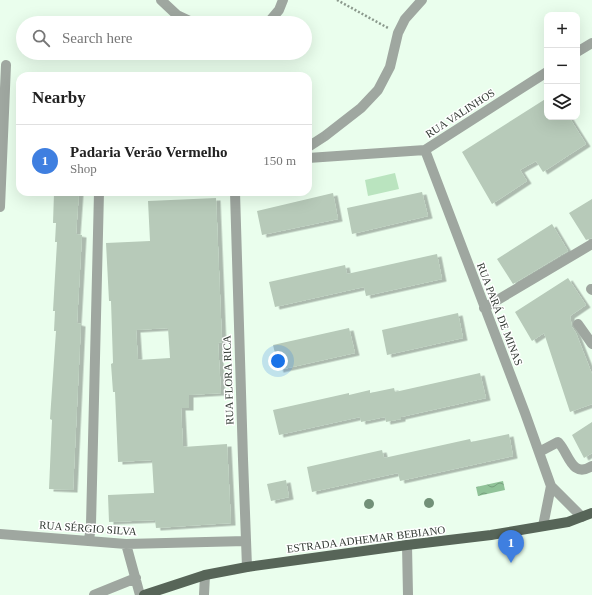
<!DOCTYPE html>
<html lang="en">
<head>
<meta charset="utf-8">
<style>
  body { margin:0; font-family:Georgia,serif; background:#f2f2f2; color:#222 }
  .controls { position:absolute; right:12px; top:12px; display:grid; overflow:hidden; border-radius:8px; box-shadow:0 4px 16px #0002 }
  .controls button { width:36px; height:36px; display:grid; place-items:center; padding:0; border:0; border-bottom:1px solid #e0e0e0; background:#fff; color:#222; font:20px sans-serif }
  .you { position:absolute; left:278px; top:361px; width:14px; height:14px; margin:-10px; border:3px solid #fff; border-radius:50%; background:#1a73e8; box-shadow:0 0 0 6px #1a73e833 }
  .badge { display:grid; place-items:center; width:26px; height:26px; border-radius:50%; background:#db2777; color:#fff; font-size:13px; font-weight:700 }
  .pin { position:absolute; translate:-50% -33px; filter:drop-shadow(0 1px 2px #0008) }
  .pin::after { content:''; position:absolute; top:21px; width:14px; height:12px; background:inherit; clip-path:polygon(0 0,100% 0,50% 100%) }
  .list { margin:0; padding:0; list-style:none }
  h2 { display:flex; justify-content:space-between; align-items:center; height:52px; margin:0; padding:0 16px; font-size:17px }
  h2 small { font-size:13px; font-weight:400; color:#767676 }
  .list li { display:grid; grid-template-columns:26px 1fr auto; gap:12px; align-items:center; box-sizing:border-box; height:72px; padding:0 16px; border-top:1px solid #e0e0e0 }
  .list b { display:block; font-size:15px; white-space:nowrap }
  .list p { margin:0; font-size:13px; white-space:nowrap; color:#767676 }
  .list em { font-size:13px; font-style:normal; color:#767676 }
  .icon { flex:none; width:22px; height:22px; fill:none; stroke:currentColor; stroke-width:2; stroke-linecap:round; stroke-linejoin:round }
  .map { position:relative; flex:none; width:592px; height:595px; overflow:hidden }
  .search { position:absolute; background:#fff; box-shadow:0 4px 16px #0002; left:16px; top:16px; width:296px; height:44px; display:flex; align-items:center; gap:10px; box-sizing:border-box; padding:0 14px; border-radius:22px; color:#767676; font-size:15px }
  .panel { position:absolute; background:#fff; box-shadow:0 4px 16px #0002; left:16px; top:72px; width:296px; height:124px; border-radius:12px }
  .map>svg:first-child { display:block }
</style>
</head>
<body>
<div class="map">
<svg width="592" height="595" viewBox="0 0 592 595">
  <defs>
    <pattern id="water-waves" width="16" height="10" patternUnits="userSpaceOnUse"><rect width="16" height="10" fill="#90c398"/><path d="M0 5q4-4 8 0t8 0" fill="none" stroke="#769f7d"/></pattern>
    <filter id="shadow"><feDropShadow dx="4.5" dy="2.5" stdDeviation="0" flood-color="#0004"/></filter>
  </defs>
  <rect width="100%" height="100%" fill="#eafeed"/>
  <path fill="#bae4bf" d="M395 173 399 189 368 196 365 180Z"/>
  <path fill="url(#water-waves)" d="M503 481 505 490 478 496 476 487Z"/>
  <path fill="#b7cab9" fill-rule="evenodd" filter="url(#shadow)" d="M547 98V117H569L586 144 543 172 536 161 520 170 527 181 492 204 462 152Z
    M57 192H79L76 234 82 235 77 323 81 324 73 490 49 489 52 420 50 419 56 331H54L55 311H53L57 242H55L56 223H53L54 193Z
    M422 192 428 216 352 234 347 208Z
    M333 193 338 219 262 235 257 211Z
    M216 198 222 342 218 343 221 393 189 395V408H181L183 447 227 444 231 523 156 528 155 520 109 522 108 495 154 493 152 460 118 462 115 392H113L111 364 113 363 111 301H109L106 243 150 241 148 201ZM168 328 170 358 138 360 136 330Z
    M592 199V238L586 240 569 213Z
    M552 224 568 251 513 284 497 259Z
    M437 254 442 279 366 296 364 287 275 307 269 282 345 265 347 274Z
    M568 278 586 305 570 316 572 327 576 333 592 374V404L570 412 544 333 532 341 515 312Z
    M458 313 463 338 387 355 382 330Z
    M349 328 355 353 279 370 273 345Z
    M480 373 486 398 401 417V419L386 422 385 417 361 422 360 417 279 435 273 410 349 393V395L370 390V393L394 388 395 392Z
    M592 422V453L584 458 572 435Z
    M509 434 513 456 400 481 398 473 312 492 307 467 382 450 384 458 470 439 471 442Z
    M286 480 289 497 271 501 267 484Z"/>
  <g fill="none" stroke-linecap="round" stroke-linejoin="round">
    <path stroke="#8b998d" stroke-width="2.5" stroke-dasharray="2 2" stroke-linecap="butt" d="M337 0 388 28"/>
    <path stroke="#9fa7a0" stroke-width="10" d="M161 0 177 15 194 23
      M268 23 279 10 283 0
      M577 52 592 43
      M308 147 325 136 361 108 378 90 390 67 398 33 405 19 422 0
      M425 150 525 413 551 486 582 517
      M308 158 425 150 547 72
      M235 192 243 459 247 567
      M0 207 6 65
      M591 289 592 290
      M484 308 592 244
      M578 324 592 344
      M539 452 558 442 559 443C569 454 572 479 592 466
      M543 526 551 486
      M0 534 126 544 246 541
      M89 541 91 524 99 192
      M126 544 140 595
      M407 545 408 595
      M94 595 136 578
      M204 595 205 575"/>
    <path stroke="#576558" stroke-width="10" d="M144 595 205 575 247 567 407 545 491 535 568 522 592 513"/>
  </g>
  <g fill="#729078">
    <circle cx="429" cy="503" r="5"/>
    <circle cx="369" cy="504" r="5"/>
  </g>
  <g text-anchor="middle" stroke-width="3" stroke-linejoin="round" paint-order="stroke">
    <g font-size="11" fill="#323a33" stroke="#fff">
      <text transform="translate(460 113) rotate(-33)" y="4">RUA VALINHOS</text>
      <text transform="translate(500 314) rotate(69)" y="4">RUA PARÁ DE MINAS</text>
      <text transform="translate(228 380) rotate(-92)" y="4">RUA FLORA RICA</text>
      <text transform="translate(88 528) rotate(4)" y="4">RUA SÉRGIO SILVA</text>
      <text transform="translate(366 539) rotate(-7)" y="4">ESTRADA ADHEMAR BEBIANO</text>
    </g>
  </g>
</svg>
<div class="controls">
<button>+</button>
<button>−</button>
<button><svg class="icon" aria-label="layers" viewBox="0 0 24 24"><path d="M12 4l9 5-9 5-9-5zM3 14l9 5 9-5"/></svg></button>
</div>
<div class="you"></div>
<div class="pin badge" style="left:511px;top:563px;background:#3f7fe0">1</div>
<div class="search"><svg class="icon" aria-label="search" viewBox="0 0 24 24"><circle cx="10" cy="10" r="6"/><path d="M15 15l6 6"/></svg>Search here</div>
<section class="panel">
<h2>Nearby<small></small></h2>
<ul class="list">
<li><span class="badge" style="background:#3f7fe0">1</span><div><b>Padaria Verão Vermelho</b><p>Shop</p></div><em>150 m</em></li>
</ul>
</section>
</div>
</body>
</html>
